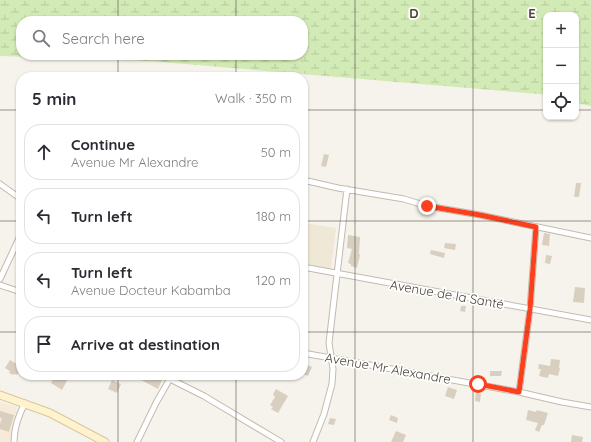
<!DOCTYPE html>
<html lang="en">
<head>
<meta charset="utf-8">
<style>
  body { margin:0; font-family:Quicksand,sans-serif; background:#f7f7f7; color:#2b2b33 }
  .controls { position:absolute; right:12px; top:12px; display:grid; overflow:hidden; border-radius:8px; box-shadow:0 1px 3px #0004 }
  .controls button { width:36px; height:36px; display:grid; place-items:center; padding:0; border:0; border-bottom:1px solid #e1e1e2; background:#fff; color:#2b2b33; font:20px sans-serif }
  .stop { position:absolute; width:12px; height:12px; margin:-9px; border:3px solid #fc3f1d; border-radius:50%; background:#fff }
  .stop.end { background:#fc3f1d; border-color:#fff; box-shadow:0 1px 4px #0008 }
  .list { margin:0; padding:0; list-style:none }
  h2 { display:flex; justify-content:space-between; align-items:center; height:52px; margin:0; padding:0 16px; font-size:17px }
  h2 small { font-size:13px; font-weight:400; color:#7c7c81 }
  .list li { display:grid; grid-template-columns:26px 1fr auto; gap:12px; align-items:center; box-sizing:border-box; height:56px; margin:0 8px 8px; padding:0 8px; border:1px solid #e1e1e2; border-radius:16px }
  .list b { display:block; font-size:15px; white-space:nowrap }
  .list p { margin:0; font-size:13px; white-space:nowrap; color:#7c7c81 }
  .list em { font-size:13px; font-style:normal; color:#7c7c81 }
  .icon { flex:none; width:22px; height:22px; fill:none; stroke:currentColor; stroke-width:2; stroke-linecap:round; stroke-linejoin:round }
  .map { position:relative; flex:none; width:591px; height:442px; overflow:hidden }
  .search { position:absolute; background:#fff; box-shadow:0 1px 3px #0004; left:16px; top:16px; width:292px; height:44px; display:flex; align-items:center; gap:10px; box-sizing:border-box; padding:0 14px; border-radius:16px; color:#7c7c81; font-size:15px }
  .panel { position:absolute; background:#fff; box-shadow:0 1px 3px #0004; left:16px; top:72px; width:292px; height:308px; border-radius:16px }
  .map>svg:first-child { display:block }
</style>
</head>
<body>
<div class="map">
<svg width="591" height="442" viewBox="0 0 591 442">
  <defs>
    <pattern id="wetland-marsh" width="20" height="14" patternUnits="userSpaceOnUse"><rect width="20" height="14" fill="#d2eab5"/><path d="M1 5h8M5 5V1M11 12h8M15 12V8" fill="none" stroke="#b6ca9c"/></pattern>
  </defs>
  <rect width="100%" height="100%" fill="#f6f3ec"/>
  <path fill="#f7ead8" d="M0 402 17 407 10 442H0Z"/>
  <path fill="#efe8d6" d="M303 183 307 184 304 223 336 228 331 269 303 263Z"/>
  <path fill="url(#wetland-marsh)" fill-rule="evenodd" d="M0 0H591V106L576 103V15H546V95L539 94 149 61 0 56ZM21 21H303V55H21Z"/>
  <path fill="#d8cfc1" d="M324 154 329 155 326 167 321 166Z
    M576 183H581L579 197H574Z
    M544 233 550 234 549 246 542 245Z
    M348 235 360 237 359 254 360 255 357 268 351 266V264L348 263 352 249 347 248Z
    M445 243 456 244 455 250 444 248Z
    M431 250 445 253 444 258 430 254Z
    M546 255 552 256 550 264 545 263Z
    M575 287 585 288 584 303 573 302Z
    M461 306H466L465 312 460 311Z
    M21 358V369L17 375 14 374 13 375 9 373 10 371 5 368 10 360 17 364Z
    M551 359 560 360 559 368H560L558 376 549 374 548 378 539 376 541 369H538L539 364 550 366Z
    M305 364 312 367 308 376 303 374V368Z
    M490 371H502L501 376H490Z
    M55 375H70L62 390 51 383Z
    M132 375H153L162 380 158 389Z
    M112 380 121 384 117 393 108 389Z
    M448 387 457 390 454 399 445 396Z
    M276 389 288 396 278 413 271 409 273 407 270 405 275 397 273 394Z
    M476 393 481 394 480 402 475 401Z
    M528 410 536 412 537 410 548 413 544 425H542L539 432 535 430 538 423 526 420Z
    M0 411 14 415 9 432 0 429V424L2 418H0Z
    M391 415 398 418 397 423 389 420Z
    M330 418 336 419 334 425 328 424Z
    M396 431 406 435 403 442H391Z
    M572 435 583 437 582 442H571Z"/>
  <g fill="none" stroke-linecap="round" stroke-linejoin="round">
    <g stroke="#c2bbae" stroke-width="7">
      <path id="street" d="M303 180 338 188 404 199 427 206 480 215 591 238
        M0 184 21 199
        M303 267 591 320
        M0 279 21 234
        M0 285 21 292
        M303 353 519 392 562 402 591 407
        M170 379 204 396 281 442
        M519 392 530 309 536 227
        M14 442C14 428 18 416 25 403
        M137 442 156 403 172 375
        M313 442 324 414 332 384 333 369 329 343 347 189"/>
    </g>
    <g stroke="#d6c79b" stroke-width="9">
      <path id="secondary" d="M0 395 50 413 105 442"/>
    </g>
    <use href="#street" stroke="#fff" stroke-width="5"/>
    <use href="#secondary" stroke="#fff3cd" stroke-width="7"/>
  </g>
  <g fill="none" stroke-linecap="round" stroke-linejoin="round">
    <path stroke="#fc3f1d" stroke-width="5" d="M427 206 480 215 536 227 530 309 519 392 478 384"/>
  </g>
  <path fill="none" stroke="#4b4439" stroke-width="1" stroke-opacity="0.55" d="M118 0V21M236 0V21M355 0V442M473 0V442M118 55V77M236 55V77M0 110H21M303 110H546M576 110H591M0 221H21M303 221H591M0 332H21M303 332H591M118 375V442M236 375V442"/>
  <g text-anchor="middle" stroke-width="3.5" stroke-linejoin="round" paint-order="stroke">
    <g font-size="13" fill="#4b4439" stroke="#fff">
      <text transform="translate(447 294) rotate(10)" y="5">Avenue de la Santé</text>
      <text transform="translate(388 368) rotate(10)" y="5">Avenue Mr Alexandre</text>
    </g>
  </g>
  <g font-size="13" text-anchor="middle" font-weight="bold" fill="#4b4439" stroke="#fff" stroke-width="3.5" stroke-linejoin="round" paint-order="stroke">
    <text x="414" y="18">D</text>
    <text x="532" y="18">E</text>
  </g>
</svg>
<div class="controls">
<button>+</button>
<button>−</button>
<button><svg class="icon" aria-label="locate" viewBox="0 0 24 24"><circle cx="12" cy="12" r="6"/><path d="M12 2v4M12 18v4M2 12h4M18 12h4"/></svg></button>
</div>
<div class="stop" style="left:478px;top:384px"></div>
<div class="stop end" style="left:427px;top:206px"></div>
<div class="search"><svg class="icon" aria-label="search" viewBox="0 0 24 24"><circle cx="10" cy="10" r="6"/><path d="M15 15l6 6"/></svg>Search here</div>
<section class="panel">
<h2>5 min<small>Walk · 350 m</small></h2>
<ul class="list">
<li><svg class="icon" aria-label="ahead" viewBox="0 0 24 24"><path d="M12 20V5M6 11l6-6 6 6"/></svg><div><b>Continue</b><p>Avenue Mr Alexandre</p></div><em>50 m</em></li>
<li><svg class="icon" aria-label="left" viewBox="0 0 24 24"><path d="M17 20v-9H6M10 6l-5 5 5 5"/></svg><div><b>Turn left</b></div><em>180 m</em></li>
<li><svg class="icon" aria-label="left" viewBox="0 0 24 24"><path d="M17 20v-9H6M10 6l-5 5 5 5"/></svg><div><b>Turn left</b><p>Avenue Docteur Kabamba</p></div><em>120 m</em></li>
<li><svg class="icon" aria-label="arrive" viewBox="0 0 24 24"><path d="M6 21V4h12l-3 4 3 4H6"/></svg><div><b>Arrive at destination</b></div></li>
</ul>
</section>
</div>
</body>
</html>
